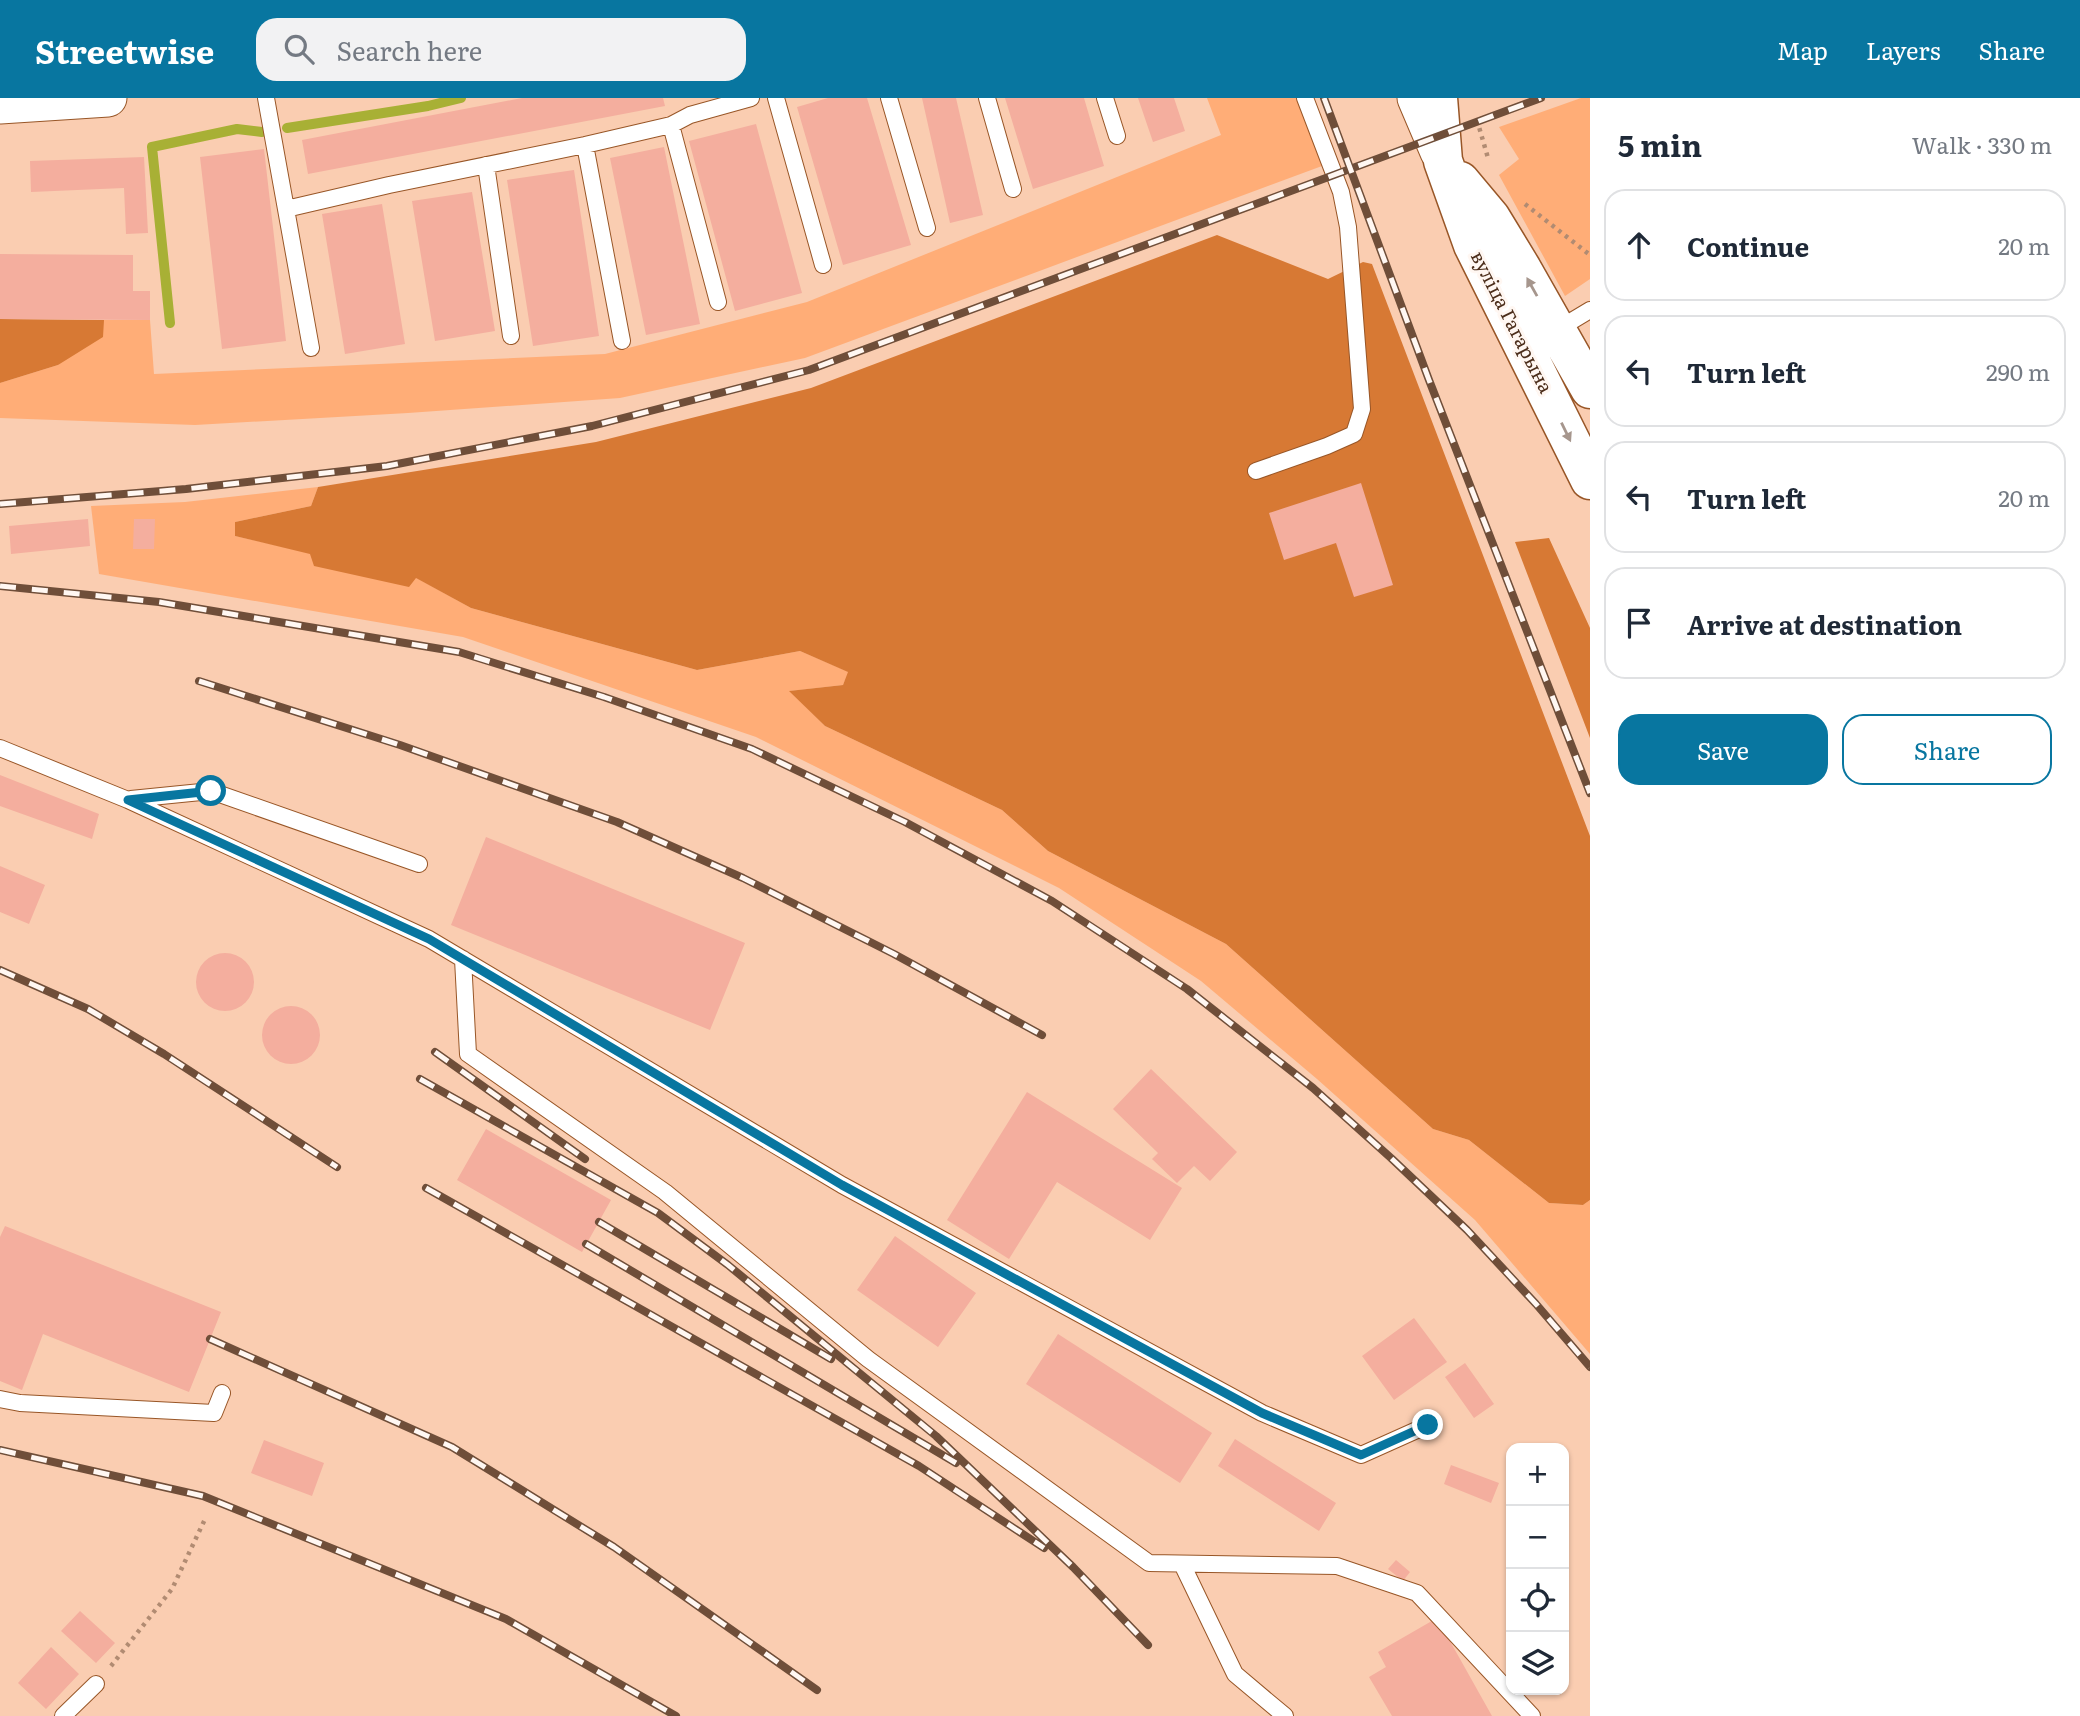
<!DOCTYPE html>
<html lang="en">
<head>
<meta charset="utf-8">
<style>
  body { margin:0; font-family:Literata,serif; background:#f2f2f3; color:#1f2937 }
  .controls { position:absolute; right:21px; bottom:21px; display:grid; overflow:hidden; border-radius:14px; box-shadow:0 2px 5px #0004 }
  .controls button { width:63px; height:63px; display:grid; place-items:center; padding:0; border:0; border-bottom:2px solid #e0e1e3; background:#fff; color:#1f2937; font:35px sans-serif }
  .stop { position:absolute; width:21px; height:21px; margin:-16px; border:5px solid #0876a0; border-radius:50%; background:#fff }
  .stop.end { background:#0876a0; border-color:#fff; box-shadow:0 2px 7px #0008 }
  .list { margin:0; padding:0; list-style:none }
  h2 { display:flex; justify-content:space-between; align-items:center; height:91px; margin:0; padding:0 28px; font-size:30px }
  h2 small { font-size:23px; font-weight:400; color:#747a83 }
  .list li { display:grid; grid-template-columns:46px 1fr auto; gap:21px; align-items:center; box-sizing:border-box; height:112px; margin:0 14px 14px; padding:0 14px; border:2px solid #e0e1e3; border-radius:21px }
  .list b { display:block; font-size:26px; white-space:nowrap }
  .list em { font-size:23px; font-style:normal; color:#747a83 }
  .actions { display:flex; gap:14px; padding:21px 28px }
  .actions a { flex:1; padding:16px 0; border:2px solid #0876a0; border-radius:21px; text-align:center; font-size:24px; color:#0876a0 }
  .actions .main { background:#0876a0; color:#fff }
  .icon { flex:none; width:38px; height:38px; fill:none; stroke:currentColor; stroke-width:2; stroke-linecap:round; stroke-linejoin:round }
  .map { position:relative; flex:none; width:1590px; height:1618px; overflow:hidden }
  header { display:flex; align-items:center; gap:42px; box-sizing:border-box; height:98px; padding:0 35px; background:#0876a0; color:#fff }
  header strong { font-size:33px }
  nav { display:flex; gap:38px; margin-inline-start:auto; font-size:24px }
  .search { width:490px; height:63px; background:#f2f2f3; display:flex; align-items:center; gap:18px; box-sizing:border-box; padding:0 24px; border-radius:21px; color:#747a83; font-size:26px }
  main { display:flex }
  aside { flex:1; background:#fff }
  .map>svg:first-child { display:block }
</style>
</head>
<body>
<header>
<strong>Streetwise</strong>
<div class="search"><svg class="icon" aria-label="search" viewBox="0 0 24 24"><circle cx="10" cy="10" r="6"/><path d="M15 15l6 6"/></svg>Search here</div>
<nav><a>Map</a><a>Layers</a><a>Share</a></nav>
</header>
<main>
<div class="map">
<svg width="1590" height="1618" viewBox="0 0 1590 1618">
  <rect width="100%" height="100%" fill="#facdb1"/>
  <path fill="#ffad77" d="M1207 0H1296L1322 68 805 260 620 300 408 315 195 327 0 320V285L58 267 104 222H150L154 276 605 256 807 204 1221 37Z
    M1581 0H1590V181L1565 198 1499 77 1519 61 1499 29Z
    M318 389 311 408 235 424V438L415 479 471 510 697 572 800 553 849 574 843 587 790 593 825 628 1002 712 1048 753 1226 846 1433 1031 1469 1042 1549 1105 1583 1107 1590 1102V1256L1475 1122 1317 981 1201 883 1059 790 756 639 463 539 99 476 91 408 185 404Z"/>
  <path fill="#d77934" d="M1217 137 1328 181 1363 164 1372 166 1590 738V1102L1583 1107 1549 1105 1469 1042 1433 1031 1226 846 1048 753 1002 712 825 628 789 593 843 587 848 574 800 553 697 572 471 510 416 480 409 489 314 468 310 456 235 438V424L311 408 318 389 596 344 811 290Z
    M0 221 104 222 103 239 58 267 0 285Z
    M1549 440 1590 530V640L1515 444Z"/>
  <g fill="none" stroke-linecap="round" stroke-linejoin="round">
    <path stroke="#a8b035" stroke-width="10" d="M287 30 428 8 461 0
      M170 225 152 49 237 31 262 34"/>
  </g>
  <path fill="#f4ae9e" d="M522 0H663L665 8 308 76 302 42Z
    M828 0H867L911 147 843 167 797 9Z
    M922 0H956L983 117 950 125Z
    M1005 0H1084L1104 68 1033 91Z
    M1138 0H1174L1185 33 1153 44Z
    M756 26 802 195 735 213 689 43Z
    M664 49 700 226 646 237 610 60Z
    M264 51 286 243 222 251 200 59Z
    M144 59 148 135 126 136 124 90 31 94 30 63Z
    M574 72 599 238 533 248 507 82Z
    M472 94 495 233 435 243 412 103Z
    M382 106 405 246 345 256 322 116Z
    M0 156 133 157V193H150V222L0 221Z
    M1361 385 1393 487 1354 499 1336 445 1284 462 1269 415Z
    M88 421 90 448 11 456 9 428Z
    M134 421H155L154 451H133Z
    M0 677 99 716 92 741 0 708Z
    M486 739 745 845 710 932 451 827Z
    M0 768 45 787 29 826 0 814Z
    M196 884a29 29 0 1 1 58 0a29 29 0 1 1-58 0Z
    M262 937a29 29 0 1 1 58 0a29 29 0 1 1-58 0Z
    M1151 971 1237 1054 1210 1083 1194 1068 1177 1085 1152 1061 1158 1055 1113 1011Z
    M1027 994 1182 1090 1150 1142 1057 1084 1009 1161 947 1122Z
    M486 1031 611 1102 582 1154 457 1082Z
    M5 1128 221 1214 189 1294 43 1236 22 1292 0 1283V1139Z
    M895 1138 976 1195 938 1249 857 1192Z
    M1414 1220 1447 1264 1394 1302 1362 1258Z
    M1058 1236 1212 1335 1180 1385 1026 1286Z
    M1465 1265 1494 1306 1474 1320 1445 1279Z
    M1235 1341 1336 1405 1319 1433 1218 1368Z
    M264 1342 324 1365 312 1398 251 1375Z
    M1451 1367 1499 1385 1491 1405 1444 1386Z
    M1396 1462 1410 1474 1403 1483 1388 1471Z
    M80 1513 115 1545 96 1565 61 1533Z
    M1437 1520 1492 1618H1392L1369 1579 1386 1569 1378 1554Z
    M51 1549 79 1576 46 1611 18 1585Z"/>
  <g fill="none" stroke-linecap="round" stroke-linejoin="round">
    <g stroke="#985627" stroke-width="18">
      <path id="service" d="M266 0 311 250
        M776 0 823 167
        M889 0 927 130
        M987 0 1013 91
        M1105 0 1117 38
        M671 27 718 204
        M585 47 622 243
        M486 67 511 238
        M286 111 389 87 585 47 671 27 690 17 751 0
        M1555 233 1590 212
        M1256 373 1327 348 1354 336 1362 311 1348 129 1341 94 1305 0
        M0 650 128 702 429 841 842 1087 1262 1315 1361 1357 1428 1327
        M131 701 211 693 419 766
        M463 861 468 956 665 1094 868 1261 1149 1465 1337 1468 1417 1495 1532 1618
        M0 1301 20 1305 214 1315 222 1295
        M1182 1466 1235 1576 1285 1618
        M63 1618 96 1586"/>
    </g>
    <g stroke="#985627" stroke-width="39">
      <path id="tertiary" d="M1416 0 1439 54
        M0 7 108 0"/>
    </g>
    <g stroke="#985627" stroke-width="41">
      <path id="secondary" d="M1438 0 1443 63 1473 147 1590 382
        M1460 83 1491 120 1522 171 1590 291"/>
    </g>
    <path stroke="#b18b72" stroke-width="4.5" stroke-dasharray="3.5 5" stroke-linecap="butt" d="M1477 22 1488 60
      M1525 106 1590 157
      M111 1568 172 1491 206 1419"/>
    <use href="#service" stroke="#fff" stroke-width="16"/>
    <use href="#tertiary" stroke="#fff" stroke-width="37"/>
    <use href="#secondary" stroke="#fff" stroke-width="38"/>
    <g stroke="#6f4e39" stroke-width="8">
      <path id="rail" d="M1324 0 1429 282 1590 695
        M0 406 186 391 387 368 592 328 809 272 1541 0
        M0 488 159 504 459 554 604 599 752 651 905 724 1052 803 1187 891 1313 990 1391 1060 1467 1132 1536 1206 1590 1269
        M199 583 400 647 617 724 743 780 894 856 1042 937
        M0 872 88 911 164 956 337 1069
        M435 954 585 1061
        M420 981 658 1115 728 1167 936 1338 1073 1469 1148 1547
        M426 1090 919 1368 1044 1450
        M599 1124 831 1261
        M586 1146 956 1365
        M210 1241 452 1349 614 1449 817 1592
        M0 1352 203 1398 506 1521 676 1618"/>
    </g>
    <use href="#rail" stroke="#fff7f2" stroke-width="5" stroke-dasharray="16" stroke-linecap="butt"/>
  </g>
  <defs><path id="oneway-solid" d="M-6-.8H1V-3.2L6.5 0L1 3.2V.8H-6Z" transform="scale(1.75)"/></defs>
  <g fill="#a6968d">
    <use href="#oneway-solid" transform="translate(1532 189) rotate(-119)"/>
    <use href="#oneway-solid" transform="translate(1566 334) rotate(64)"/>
  </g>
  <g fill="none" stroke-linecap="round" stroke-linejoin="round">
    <path stroke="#0876a0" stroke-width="9" d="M211 693 128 702 429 841 842 1087 1262 1315 1361 1357 1428 1327"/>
  </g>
  <g text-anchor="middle" stroke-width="6" stroke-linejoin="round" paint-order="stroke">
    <g font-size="19" fill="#4c2e1b" stroke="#fff7f2">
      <text transform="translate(1512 224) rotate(63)" y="7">вуліца Гагарына</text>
    </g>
  </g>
</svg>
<div class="controls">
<button>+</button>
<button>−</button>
<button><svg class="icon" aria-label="locate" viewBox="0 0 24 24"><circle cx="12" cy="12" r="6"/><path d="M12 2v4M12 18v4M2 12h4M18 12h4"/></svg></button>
<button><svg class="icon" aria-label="layers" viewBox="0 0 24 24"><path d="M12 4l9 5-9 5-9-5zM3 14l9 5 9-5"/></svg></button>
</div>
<div class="stop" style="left:211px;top:693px"></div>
<div class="stop end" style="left:1428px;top:1327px"></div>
</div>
<aside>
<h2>5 min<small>Walk · 330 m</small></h2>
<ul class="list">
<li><svg class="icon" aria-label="ahead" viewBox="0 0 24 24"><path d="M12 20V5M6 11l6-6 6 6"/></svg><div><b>Continue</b></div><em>20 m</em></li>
<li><svg class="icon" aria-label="left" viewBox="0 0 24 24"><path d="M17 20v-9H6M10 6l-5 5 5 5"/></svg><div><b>Turn left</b></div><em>290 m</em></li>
<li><svg class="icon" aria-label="left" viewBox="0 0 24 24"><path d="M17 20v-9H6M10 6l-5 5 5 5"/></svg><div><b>Turn left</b></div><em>20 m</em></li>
<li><svg class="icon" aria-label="arrive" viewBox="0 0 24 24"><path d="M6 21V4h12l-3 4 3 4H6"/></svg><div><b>Arrive at destination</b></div></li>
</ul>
<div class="actions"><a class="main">Save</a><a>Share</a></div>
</aside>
</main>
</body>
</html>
